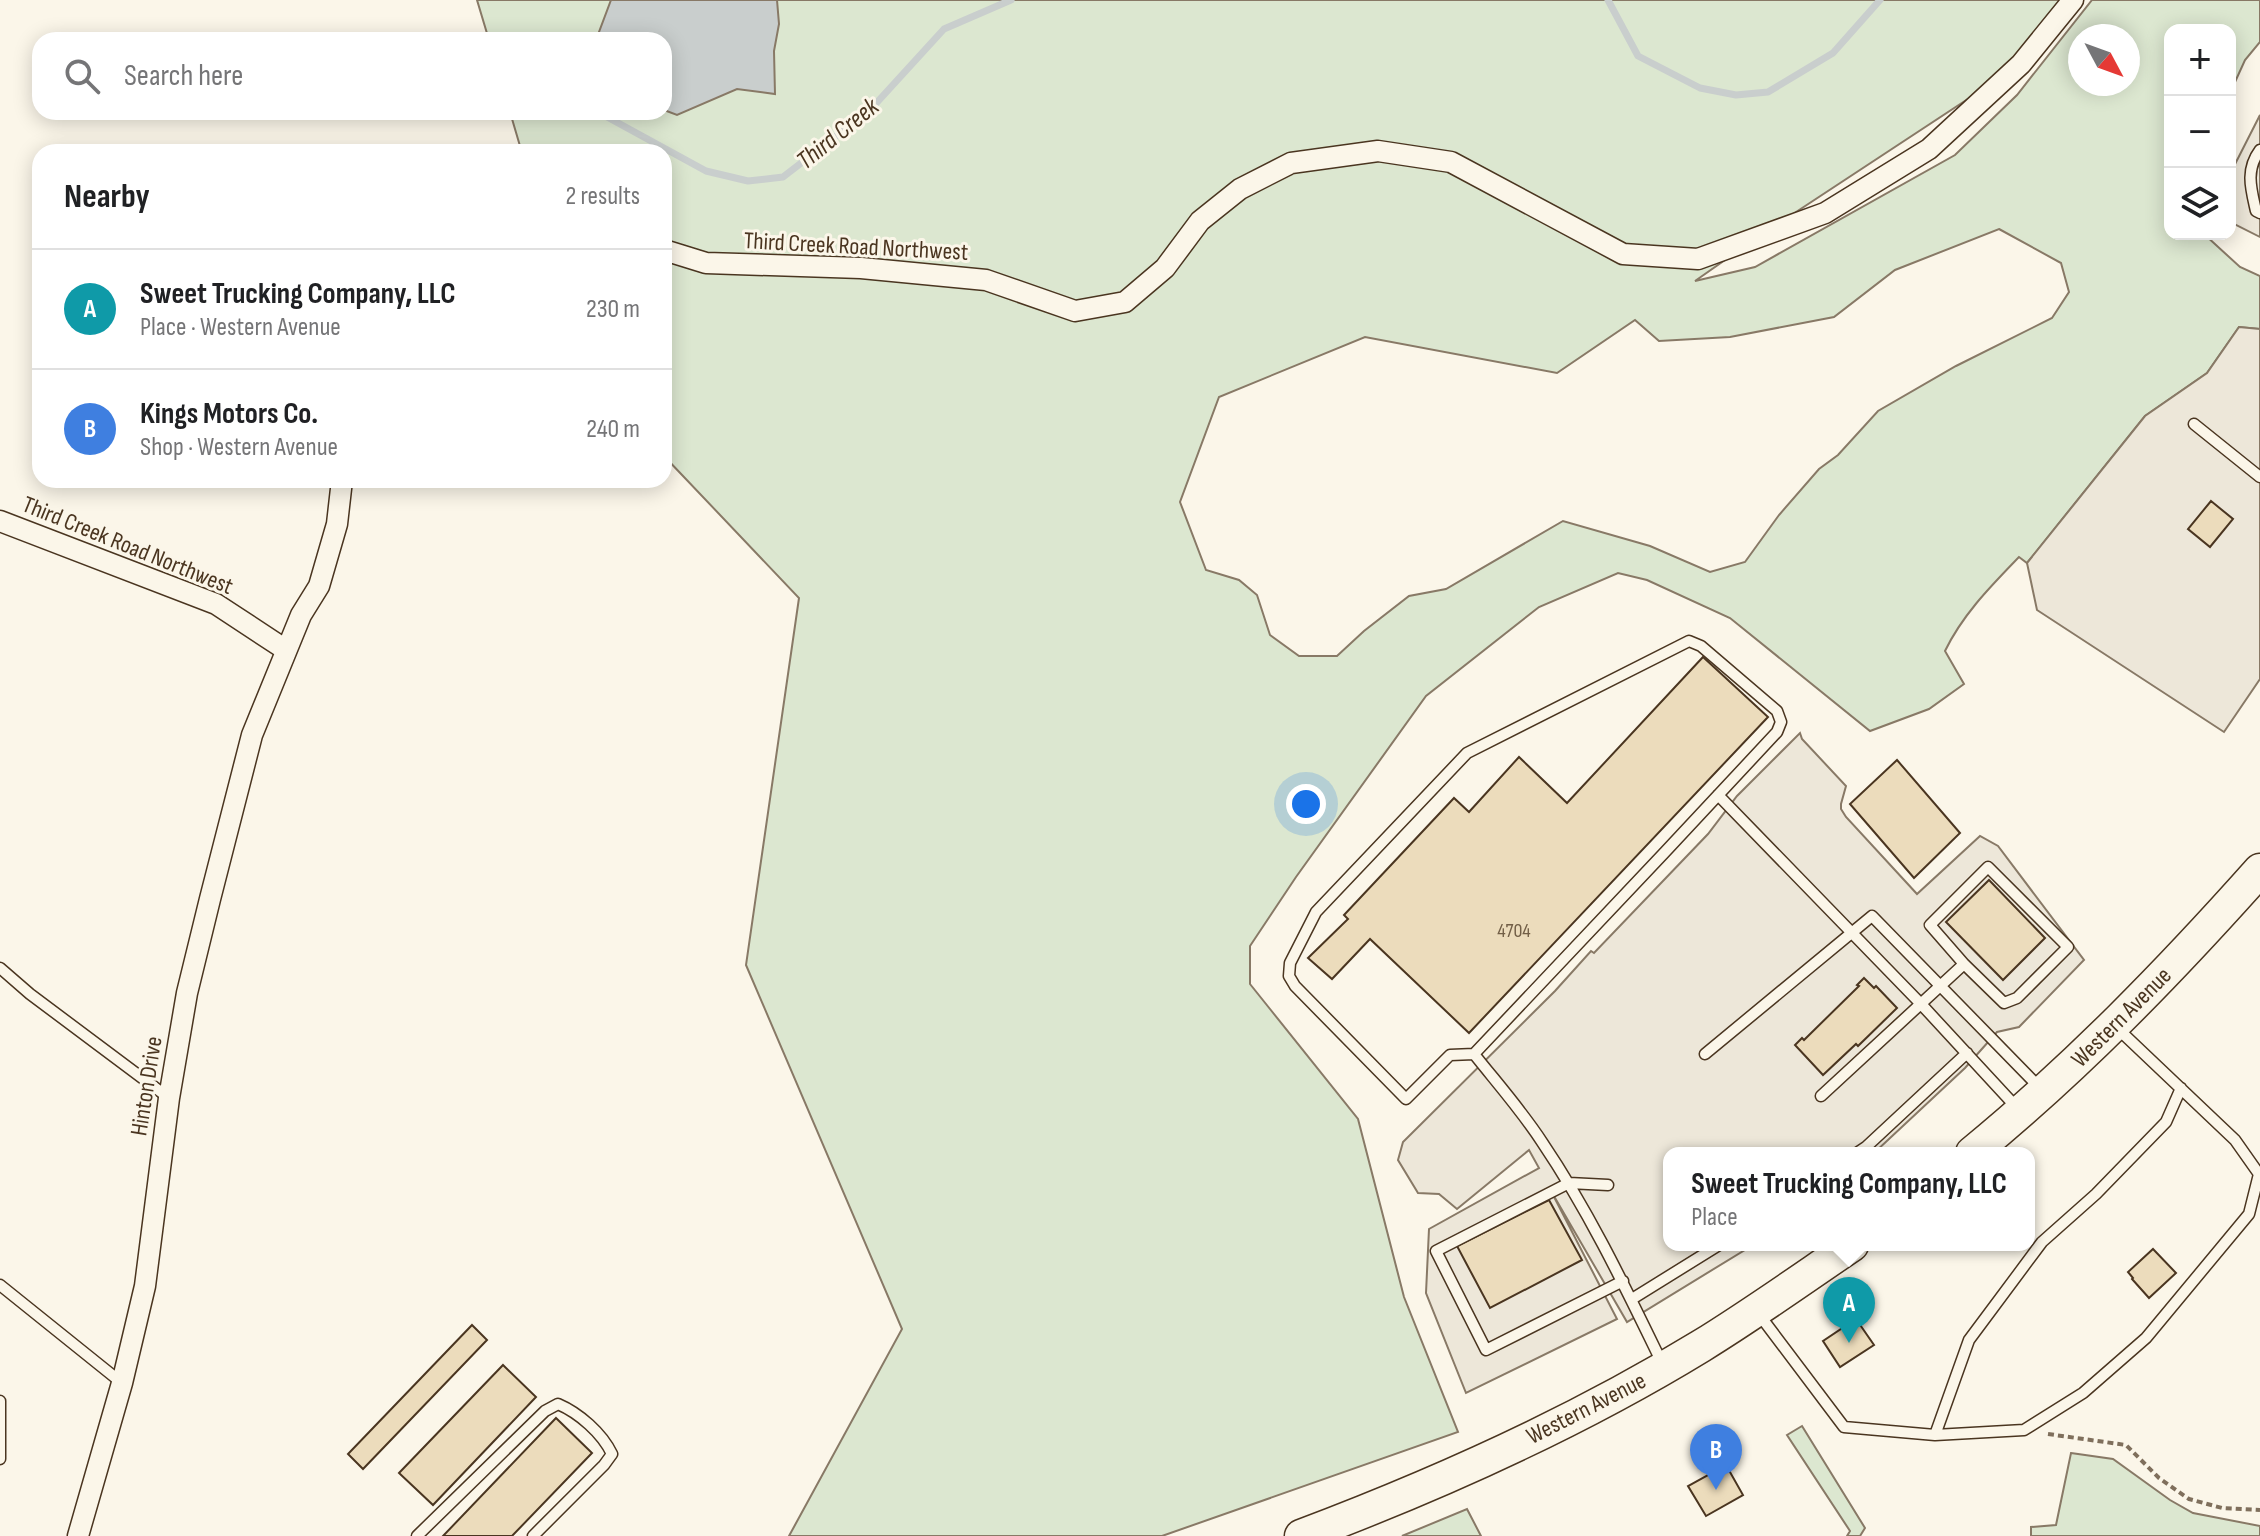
<!DOCTYPE html>
<html lang="en">
<head>
<meta charset="utf-8">
<style>
  body { margin:0; font-family:"Sofia Sans Condensed",sans-serif; background:#f6f6f6; color:#202124 }
  .controls { position:absolute; right:24px; top:24px; display:grid; overflow:hidden; border-radius:16px; box-shadow:0 4px 20px #0003 }
  .controls button { width:72px; height:72px; display:grid; place-items:center; padding:0; border:0; border-bottom:2px solid #e0e0e0; background:#fff; color:#202124; font:40px sans-serif }
  .compass { position:absolute; left:2068px; top:24px; width:72px; height:72px; border-radius:50%; background:#fff; box-shadow:0 4px 20px #0003; rotate:131deg }
  .you { position:absolute; left:1306px; top:804px; width:28px; height:28px; margin:-20px; border:6px solid #fff; border-radius:50%; background:#1a73e8; box-shadow:0 0 0 12px #1a73e833 }
  .badge { display:grid; place-items:center; width:52px; height:52px; border-radius:50%; background:#c62828; color:#fff; font-size:26px; font-weight:700 }
  .pin { position:absolute; translate:-50% -66px; filter:drop-shadow(0 2px 4px #0008) }
  .pin::after { content:''; position:absolute; top:42px; width:28px; height:24px; background:inherit; clip-path:polygon(0 0,100% 0,50% 100%) }
  .popup { position:absolute; left:1663px; top:1147px; width:372px; height:104px; box-sizing:border-box; display:grid; place-content:center; border-radius:16px; background:#fff; filter:drop-shadow(0 2px 6px #0005); font-size:26px; white-space:nowrap; color:#757577 }
  .popup b { font-size:30px; color:#202124 }
  .popup::after { content:''; position:absolute; left:50%; top:100%; margin-left:-16px; border:16px solid transparent; border-top-color:#fff }
  .list { margin:0; padding:0; list-style:none }
  h2 { display:flex; justify-content:space-between; align-items:center; height:104px; margin:0; padding:0 32px; font-size:34px }
  h2 small { font-size:26px; font-weight:400; color:#757577 }
  .list li { display:grid; grid-template-columns:52px 1fr auto; gap:24px; align-items:center; box-sizing:border-box; height:120px; padding:0 32px; border-top:2px solid #e0e0e0 }
  .list b { display:block; font-size:30px; white-space:nowrap }
  .list p { margin:0; font-size:26px; white-space:nowrap; color:#757577 }
  .list em { font-size:26px; font-style:normal; color:#757577 }
  .icon { flex:none; width:44px; height:44px; fill:none; stroke:currentColor; stroke-width:2; stroke-linecap:round; stroke-linejoin:round }
  .map { position:relative; flex:none; width:2260px; height:1536px; overflow:hidden }
  .search { position:absolute; background:#fff; box-shadow:0 4px 20px #0003; left:32px; top:32px; width:640px; height:88px; display:flex; align-items:center; gap:20px; box-sizing:border-box; padding:0 28px; border-radius:24px; color:#757577; font-size:30px }
  .panel { position:absolute; background:#fff; box-shadow:0 4px 20px #0003; left:32px; top:144px; width:640px; height:344px; border-radius:24px }
  .map>svg:first-child { display:block }
</style>
</head>
<body>
<div class="map">
<svg width="2260" height="1536" viewBox="0 0 2260 1536">
  <rect width="100%" height="100%" fill="#fbf6e9"/>
  <path fill="#dce7d0" stroke="#887966" stroke-width="2" fill-rule="evenodd" d="M477 0H2072L2021 64 1755 239 1695 281 1755 267 1955 155 2017 95 2092 0H2260V42L2245 60 2230 93V30H2170V234H2204L2240 267 2260 276V329L2239 327 2207 373 2145 416 2027 563 2019 557C1991 586 1963 614 1945 651L1964 684 1929 709 1870 731 1730 618 1647 580 1618 573 1539 607 1426 696 1296 877 1250 946V984L1358 1119 1404 1297 1458 1432 1162 1536H789L902 1329 746 965 799 598 664 456V152H515L520 146 510 112H664V40H489ZM2080 36H2128V84H2080ZM1999 229 2061 263 2069 292 2052 318 1956 366 1878 411 1838 455 1819 469 1779 515 1745 562 1710 572 1650 546 1563 521 1446 589 1409 596 1364 631 1337 656H1299L1270 635 1257 595 1239 580 1206 570 1180 502 1219 397 1365 337 1557 373 1635 320 1659 341 1730 337 1834 317 1895 270Z
    M1802 1426 1865 1528 1860 1536H1847L1850 1531 1787 1435Z
    M2071 1453 2113 1459 2170 1500 2193 1513 2260 1526V1536H2031V1527L2056 1525Z
    M1467 1509 1481 1536H1402Z"/>
  <path fill="#ede7d9" stroke="#887966" stroke-width="2" d="M2260 115V237L2230 222V174Z
    M2239 327 2260 329V679L2224 732 2037 610 2027 563 2145 416 2207 373Z
    M1800 733 1802 739 1846 786 1841 804V809L1846 817 1917 894 1980 836 1998 846 2084 960 2019 1027 1997 1032 1965 1068 1874 1153H1669V1245H1753L1627 1322 1551 1191 1617 1319 1466 1393 1426 1293 1429 1229 1539 1168 1529 1150 1457 1209 1439 1194 1418 1193 1398 1160 1403 1142 1555 991 1591 951 1594 953 1708 834 1737 796Z"/>
  <path fill="#c9cecd" stroke="#887966" stroke-width="2" d="M611 0H777L779 24 774 51 775 94 737 89 677 115 664 110V40H596Z"/>
  <g fill="none" stroke-linecap="round" stroke-linejoin="round">
    <path stroke="#c9cecd" stroke-width="7" d="M1608 0 1638 56 1700 88 1736 95 1768 92 1833 53 1880 0
      M598 112 706 171 748 181 783 177 870 110 944 29 1011 0"/>
  </g>
  <path fill="#ecdcbc" stroke="#4a3520" stroke-width="2" d="M2211 501 2233 519 2210 547 2188 529Z
    M1703 657 1768 717 1469 1033 1370 939 1332 979 1308 958 1348 919 1344 915 1454 798 1469 812 1519 757 1567 803Z
    M1897 760 1960 833 1914 878 1850 804Z
    M1989 880 2045 938 2003 980 1946 922Z
    M1864 978 1874 988 1876 986 1897 1008 1858 1046 1856 1044 1823 1075 1795 1045 1802 1038 1804 1040 1859 986 1857 985Z
    M1549 1200 1582 1260 1490 1308 1457 1246Z
    M2153 1249 2176 1273 2149 1298 2132 1279 2133 1278 2128 1272Z
    M1856 1319 1874 1345 1840 1367 1823 1341Z
    M472 1325 487 1340 363 1469 348 1454Z
    M503 1365 536 1397 433 1505 399 1473Z
    M556 1418 592 1453 512 1536H443Z
    M1726 1465 1743 1495 1706 1516 1688 1486Z"/>
  <g fill="none" stroke-linecap="round" stroke-linejoin="round">
    <g stroke="#4a3520" stroke-width="13">
      <path id="lane" d="M2260 150C2245 170 2251 189 2256 211L2260 213
        M2194 424 2260 477
        M1718 795 1921 1004 2018 1109
        M0 968 30 994 169 1098
        M1474 1054 1450 1055 1406 1099 1295 986 1289 976 1290 963 1316 912 1467 753 1689 641 1701 646 1777 711 1781 722 1777 732 1665 852 1474 1054C1497 1083 1522 1111 1542 1142 1590 1213 1626 1289 1663 1365
        M1705 1054 1872 916 2040 1088
        M1821 1096 1964 964 2004 1003 2017 998 2068 947 1988 867 1930 925 1964 964
        M1857 1153 1866 1147 1967 1053
        M1608 1185 1569 1183 1436 1251 1486 1350 1623 1281
        M0 1285 122 1383
        M1632 1299 1719 1245
        M1758 1313 1844 1427 1935 1435 2024 1430 2083 1393 2146 1338 2249 1214 2259 1174 2235 1140 2116 1027
        M0 1401V1459
        M1935 1435 1969 1340 2042 1242 2096 1194 2166 1122 2181 1088
        M417 1536 545 1411 558 1404C579 1413 602 1433 612 1454L604 1465 533 1536"/>
    </g>
    <g stroke="#4a3520" stroke-width="23">
      <path id="street" d="M664 250 706 263 861 268 986 280 1075 311 1125 302 1165 268 1200 221 1240 189 1291 163 1378 151 1451 162 1623 254 1698 259 1825 213 1929 149 2021 64 2073 0
        M0 521 216 604 286 650
        M78 1536 122 1383 145 1286 169 1098 187 993 210 899 252 735 301 615 319 586 337 524 342 480"/>
    </g>
    <g stroke="#4a3520" stroke-width="35">
      <path id="primary" d="M1972 1153C2077 1067 2170 971 2260 870
        M1301 1536C1439 1484 1575 1423 1701 1346 1753 1314 1802 1279 1852 1245"/>
    </g>
    <path stroke="#7f6f5c" stroke-width="4" stroke-dasharray="6 4" stroke-linecap="butt" d="M2048 1434 2126 1445 2159 1478 2189 1499 2222 1508 2260 1510"/>
    <use href="#lane" stroke="#fbf6e9" stroke-width="10"/>
    <use href="#street" stroke="#fbf6e9" stroke-width="20"/>
    <use href="#primary" stroke="#fbf6e9" stroke-width="32"/>
  </g>
  <g text-anchor="middle" stroke-width="6" stroke-linejoin="round" paint-order="stroke">
    <g font-size="20" fill="#725f47">
      <text x="1514" y="937">4704</text>
    </g>
    <g font-size="24" fill="#4a3520" stroke="#fbf6e9">
      <text transform="translate(856 246) rotate(3)" y="8">Third Creek Road Northwest</text>
      <text transform="translate(128 545) rotate(22)" y="8">Third Creek Road Northwest</text>
      <text transform="translate(2121 1017) rotate(-45)" y="8">Western Avenue</text>
      <text transform="translate(146 1086) rotate(-81)" y="8">Hinton Drive</text>
      <text transform="translate(1586 1408) rotate(-27)" y="8">Western Avenue</text>
    </g>
    <g font-size="26" font-style="italic" fill="#4a3520" stroke="#fbf6e9">
      <text transform="translate(837 133) rotate(-39)" y="9">Third Creek</text>
    </g>
  </g>
</svg>
<div class="controls">
<button>+</button>
<button>−</button>
<button><svg class="icon" aria-label="layers" viewBox="0 0 24 24"><path d="M12 4l9 5-9 5-9-5zM3 14l9 5 9-5"/></svg></button>
</div>
<svg class="compass" viewBox="-18 -18 36 36"><path d="M0-13l5 13h-10z" fill="#e53935"/><path d="M0 13l5-13h-10z" fill="#757577"/></svg>
<div class="you"></div>
<div class="pin badge" style="left:1849px;top:1343px;background:#0f9aa8">A</div>
<div class="popup"><b>Sweet Trucking Company, LLC</b>Place</div>
<div class="pin badge" style="left:1716px;top:1490px;background:#3f7fe0">B</div>
<div class="search"><svg class="icon" aria-label="search" viewBox="0 0 24 24"><circle cx="10" cy="10" r="6"/><path d="M15 15l6 6"/></svg>Search here</div>
<section class="panel">
<h2>Nearby<small>2 results</small></h2>
<ul class="list">
<li><span class="badge" style="background:#0f9aa8">A</span><div><b>Sweet Trucking Company, LLC</b><p>Place · Western Avenue</p></div><em>230 m</em></li>
<li><span class="badge" style="background:#3f7fe0">B</span><div><b>Kings Motors Co.</b><p>Shop · Western Avenue</p></div><em>240 m</em></li>
</ul>
</section>
</div>
</body>
</html>
